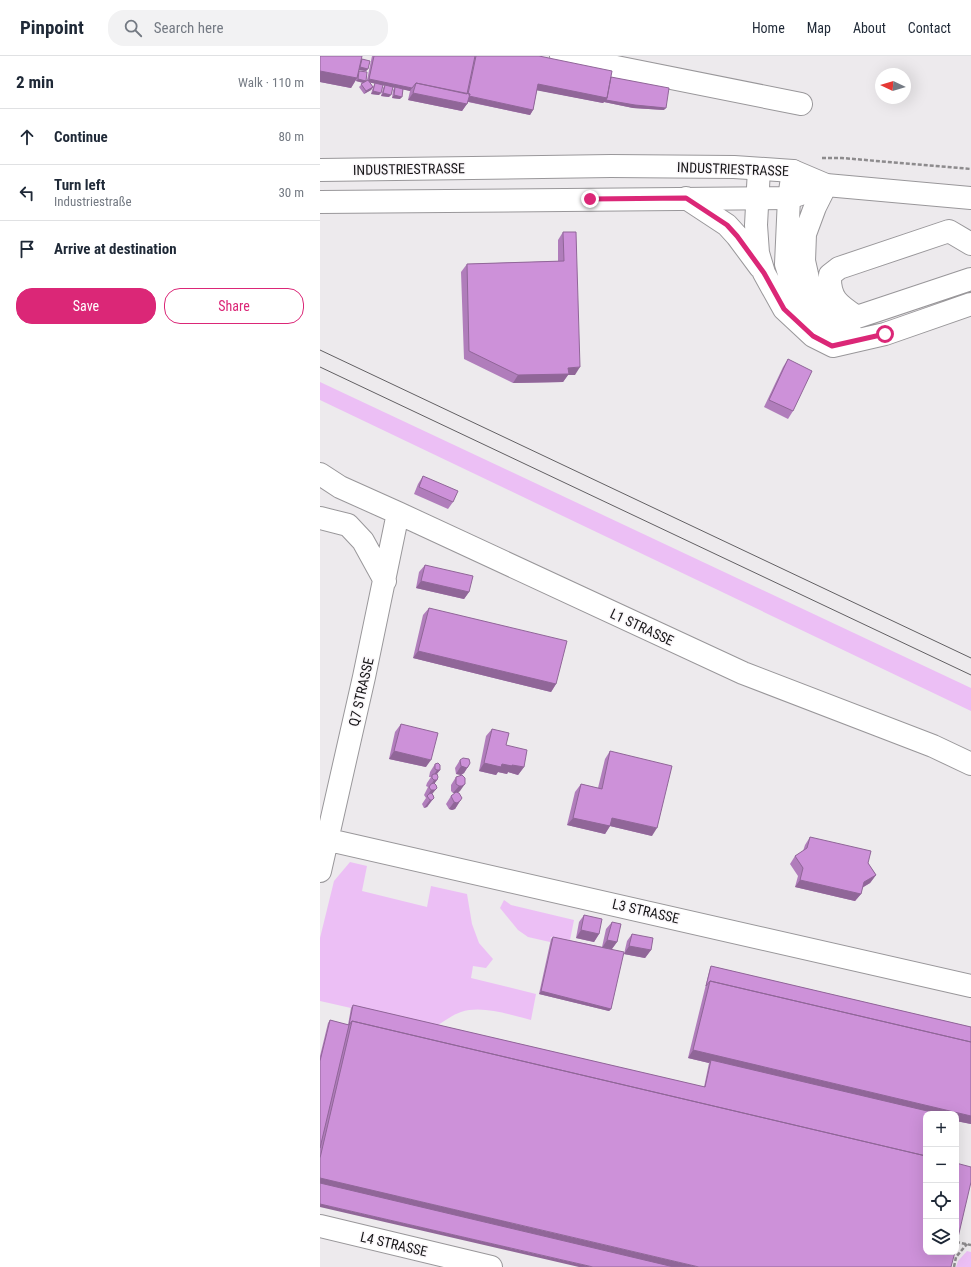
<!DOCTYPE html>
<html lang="en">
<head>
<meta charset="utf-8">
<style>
  body { margin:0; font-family:"Roboto Condensed",sans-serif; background:#f2f2f3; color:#1f2937 }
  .controls { position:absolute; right:12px; bottom:12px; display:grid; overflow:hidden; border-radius:8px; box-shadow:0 4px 16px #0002 }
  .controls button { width:36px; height:36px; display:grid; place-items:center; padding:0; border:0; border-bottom:1px solid #e0e1e3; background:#fff; color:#1f2937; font:20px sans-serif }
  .compass { position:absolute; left:555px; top:12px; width:36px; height:36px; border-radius:50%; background:#fff; box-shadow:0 4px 16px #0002; rotate:274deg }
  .stop { position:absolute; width:12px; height:12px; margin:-9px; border:3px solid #db2777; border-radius:50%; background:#fff }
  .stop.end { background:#db2777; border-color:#fff; box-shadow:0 1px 4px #0008 }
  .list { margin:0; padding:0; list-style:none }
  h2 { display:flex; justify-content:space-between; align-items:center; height:52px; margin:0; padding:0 16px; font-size:17px }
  h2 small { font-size:13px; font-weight:400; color:#747a83 }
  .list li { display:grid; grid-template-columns:26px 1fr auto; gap:12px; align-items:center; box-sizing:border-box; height:56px; padding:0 16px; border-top:1px solid #e0e1e3 }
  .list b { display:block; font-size:15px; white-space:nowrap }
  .list p { margin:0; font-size:13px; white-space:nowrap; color:#747a83 }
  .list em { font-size:13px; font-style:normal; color:#747a83 }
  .actions { display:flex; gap:8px; padding:12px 16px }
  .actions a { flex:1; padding:9px 0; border:1px solid #db2777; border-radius:16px; text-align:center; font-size:14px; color:#db2777 }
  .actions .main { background:#db2777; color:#fff }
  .icon { flex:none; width:22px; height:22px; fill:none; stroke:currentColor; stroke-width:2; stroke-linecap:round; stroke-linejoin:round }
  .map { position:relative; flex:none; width:651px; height:1211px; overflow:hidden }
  header { display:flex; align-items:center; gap:24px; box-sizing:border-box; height:56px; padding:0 20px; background:#fff; border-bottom:1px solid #e0e1e3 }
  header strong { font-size:19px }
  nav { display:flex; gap:22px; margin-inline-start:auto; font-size:14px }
  .search { width:280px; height:36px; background:#f2f2f3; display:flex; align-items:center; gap:10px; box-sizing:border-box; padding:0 14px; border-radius:16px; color:#747a83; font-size:15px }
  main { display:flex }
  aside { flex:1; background:#fff }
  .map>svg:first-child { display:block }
</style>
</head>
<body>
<header>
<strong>Pinpoint</strong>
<div class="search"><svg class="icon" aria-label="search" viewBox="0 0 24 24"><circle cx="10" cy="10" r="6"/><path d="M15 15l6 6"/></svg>Search here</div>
<nav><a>Home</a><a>Map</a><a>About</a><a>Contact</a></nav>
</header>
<main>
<aside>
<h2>2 min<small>Walk · 110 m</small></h2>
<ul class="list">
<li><svg class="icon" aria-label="ahead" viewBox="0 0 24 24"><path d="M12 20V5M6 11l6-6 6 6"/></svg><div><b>Continue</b></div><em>80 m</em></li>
<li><svg class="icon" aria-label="left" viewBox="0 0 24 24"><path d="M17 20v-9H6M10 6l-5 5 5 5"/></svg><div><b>Turn left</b><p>Industriestraße</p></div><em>30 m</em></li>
<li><svg class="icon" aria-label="arrive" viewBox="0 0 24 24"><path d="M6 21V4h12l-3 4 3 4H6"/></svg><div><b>Arrive at destination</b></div></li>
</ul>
<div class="actions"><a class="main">Save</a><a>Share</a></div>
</aside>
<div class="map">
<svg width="651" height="1211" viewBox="0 0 651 1211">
  <rect width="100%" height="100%" fill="#edeaed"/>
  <path fill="#ecbff5" d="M0 326 651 632V655L0 344Z
    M30 806 47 810 42 835 107 851 111 830 147 838 152 868 159 887 173 903 166 912 153 910 151 922 216 938 211 964C191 959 162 949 141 956 132 959 123 966 115 971L0 945V882L14 825Z
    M184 844 191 849 254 864 250 884 231 881 230 886 208 881 198 874 180 852Z
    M647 1195 651 1196V1211H636L638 1205Z"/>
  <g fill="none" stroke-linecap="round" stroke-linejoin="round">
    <g stroke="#99979a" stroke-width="24">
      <path id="minor" d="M241 0 481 48
        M439 113 436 169 438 197 444 217 464 253 493 280 513 290 565 278 651 248
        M473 115 469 142 466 208 475 237 489 257 514 269 539 284
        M366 142 407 169 417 180 440 211
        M651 188 629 175 519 212 510 219C509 243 519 249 537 261L651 223
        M505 256 491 236 484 205 485 178 495 151 506 129
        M0 418 20 431 78 457 423 617 613 690 651 708
        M0 462 28 469 43 485 65 525
        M0 782 651 930
        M0 815 44 621 78 457
        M0 1170 171 1211"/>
    </g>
    <g stroke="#99979a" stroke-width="24">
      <path id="major" d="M0 114 291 110 414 111 473 115 506 129 651 142
        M0 146 469 142 506 129"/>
    </g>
    <path stroke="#8d8b8d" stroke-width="2.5" stroke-dasharray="4 2" stroke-linecap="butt" d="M502 102H522L651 113
      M636 1186 651 1189
      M634 1211 636 1201 647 1188"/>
    <use href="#minor" stroke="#fff" stroke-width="22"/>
    <use href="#major" stroke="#fff" stroke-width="22"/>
    <path stroke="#626063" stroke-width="1" d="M0 294 651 602
      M0 311 651 619"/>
  </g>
  <path fill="#b07dbb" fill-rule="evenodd" d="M0 0 41 4 42 3 48 13 46 15 39 14V16L46 25 44 26 47 24 52 0H219L291 21 344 54 313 52 284 46 283 47 217 34 213 54 210 59 148 46 142 55 88 44 90 35 83 33 80 43 72 42 73 34 75 31H73L69 41 61 40 63 32 65 29H63L59 39 51 38 53 31 51 34 44 38 39 31 43 27 36 25V24L31 32 0 26ZM49 26 55 27 53 31Z
    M243 176 255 319H248L243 326 193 327 144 303 141 216 147 208 238 205V184Z
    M468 303 473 355 468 363 444 351 463 311Z
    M103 420 133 446 128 453 94 438 98 428Z
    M105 509 149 536 144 543 96 532 99 516Z
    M109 552 236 628 231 636 93 602 103 559Z
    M81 668 106 711 69 703 75 676Z
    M172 673 186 689 204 711 198 719 188 716 187 718 178 716 176 719 159 715 166 680Z
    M290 695 332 780 290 770 285 778 247 769 255 736 261 728 278 732 285 703Z
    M140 704 149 709 144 717 141 719 136 718 135 712Z
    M115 708 120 714 117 718V724L114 728 112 738 114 742 107 751 104 752 102 748 106 742 104 739 108 731 106 730 107 727 111 721H109L110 716Z
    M142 719 140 735 138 736 140 745 135 753 132 754 129 753 126 748 131 740 135 737H133L131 735V729L136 721Z
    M490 781 548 807 556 819 550 827 542 832 541 838 535 845 475 831 478 820 470 808 475 800 483 795 485 789Z
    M264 859 279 878 274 886 256 882 259 866Z
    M292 866 297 886 292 893 291 953 289 955 219 938 231 883 233 881 282 891 286 873Z
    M312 878 331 894 325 902 304 898 307 885Z
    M391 910 651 971V1068L636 1065V1058L0 1151V1000L8 967 10 964 28 969 31 952 33 949 384 1031 389 1007 368 1002 390 912Z"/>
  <path fill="#906698" d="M40 11 48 13 46 15 38 14Z
    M0 15 37 22 31 32 0 26Z
    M38 23 46 25 44 27 36 25Z
    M49 23 92 32 90 35 47 26Z
    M218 28 346 52 344 54 313 52 284 46 283 47 215 34Z
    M53 31 51 34 44 38 46 35Z
    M53 35 61 37 59 39 51 38Z
    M63 37 71 39 69 41 61 40Z
    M93 37 147 48 142 55 88 44Z
    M74 39 82 41 80 43 72 42Z
    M148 40 213 54 210 59 145 45Z
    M260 311 255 319H248L243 326 193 327 198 319 248 312Z
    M101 525 149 536 144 543 96 532Z
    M98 595 236 628 231 636 93 602Z
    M74 695 111 704 106 711 69 703Z
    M164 707 192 709 204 711 198 719 188 716 187 718 178 716 176 719 159 715Z
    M149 709 144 717 141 719 136 718 141 710Z
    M117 714H120L114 721 112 722Z
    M114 724H117L112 731 109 732Z
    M145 728 140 735 137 737H133L139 730Z
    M117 732 109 742 107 740 106 742 111 734Z
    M110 744H112L107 751 104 752Z
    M140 745 135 753 132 754 129 753 134 746Z
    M253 762H292L337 772 332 780 290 770 285 778 247 769Z
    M556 819 550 827 538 834 544 826Z
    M480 824 541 838 535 845 475 831Z
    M261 874 279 878 274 886 256 882Z
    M287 884 297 886 291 894 282 892Z
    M309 890 331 894 325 902 304 898Z
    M221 935 291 953 289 955 219 938Z
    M373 994 651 1060V1068L636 1065V1058H607L391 1004 389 1007 368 1002Z
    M0 1122 379 1211H341L0 1130Z
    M0 1148 273 1211H259L0 1151Z"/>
  <path fill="#cd91d9" stroke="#906698" d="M0 0H42L37 22 0 15Z
    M54 0H155L147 38 96 27 92 32 49 23Z
    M156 0H219L292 15 287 42 218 28 213 54 149 40 150 38H148Z
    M42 3 50 5 48 13 40 11Z
    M39 15 47 16 46 25 38 23Z
    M291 21 349 32 346 52 315 49 286 44 287 42Z
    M48 24 53 31 46 35 41 28Z
    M55 27 63 29 61 37 53 35Z
    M96 27 150 38 147 48 93 37Z
    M65 29 73 31 71 39 63 37Z
    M75 31 83 33 82 41 74 39Z
    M243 176H256L260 311 248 312 249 318 198 319 149 295 147 208 244 205Z
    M468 303 492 315 473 355 449 344Z
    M103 420 138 435 133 446 99 431Z
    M105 509 153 520 149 536 101 525Z
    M109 552 247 585 236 628 98 595Z
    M81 668 118 677 111 704 74 695Z
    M172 673 189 677 186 689 207 694 204 711 192 709V710L182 708 181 711 164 707Z
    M290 695 352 710 337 772 292 762 290 770 253 762 261 728 282 733Z
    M143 702 149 703 150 707 149 709 147 712 141 710 140 704Z
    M118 707 120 709V714H117L115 713V708Z
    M114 718H117L118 721 117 724H114L112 722V719Z
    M142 719 145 722V728L142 730H139L136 728V721Z
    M114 727 116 729 117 732 115 734H111L109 731 111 728Z
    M136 736 139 737 142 742 140 745 137 747 134 746 131 740Z
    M111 737 113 739 114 742 112 744H110L107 740 109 738Z
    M490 781 551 795 548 807 556 819 544 826 541 838 480 824 483 812 475 800 487 792Z
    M264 859 282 863 279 878 261 874Z
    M292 866 301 868 297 886 287 884Z
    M312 878 333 882 331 894 309 890Z
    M233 881 304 896 291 953 221 935Z
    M391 910 651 971V986L390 925 386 930Z
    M390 925 651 986V1060L373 994Z
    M33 949 385 1031 391 1004 620 1058H606V1100L32 965 29 969Z
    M10 964 29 969 0 1092V1005Z
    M32 965 606 1100V1196H635L631 1211H379L0 1122V1102Z
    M636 1107 651 1111V1126L636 1190Z
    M0 1127 354 1211H273L0 1148Z"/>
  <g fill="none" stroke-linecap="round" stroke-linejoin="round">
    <path stroke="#db2777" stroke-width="5" d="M270 143 366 142 407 169 417 180 444 217 464 253 493 280 512 290 565 278"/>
  </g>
  <g text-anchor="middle" stroke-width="3" stroke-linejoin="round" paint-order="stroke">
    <g font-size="14" fill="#181719" stroke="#faf7fa">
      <text transform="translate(89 113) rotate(-1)" y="5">INDUSTRIESTRASSE</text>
      <text transform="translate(413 113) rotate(2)" y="5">INDUSTRIESTRASSE</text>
      <text transform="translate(322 571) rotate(25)" y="5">L1 STRASSE</text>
      <text transform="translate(41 636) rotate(-77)" y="5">Q7 STRASSE</text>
      <text transform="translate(326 855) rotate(13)" y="5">L3 STRASSE</text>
      <text transform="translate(74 1188) rotate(13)" y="5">L4 STRASSE</text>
    </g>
  </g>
</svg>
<div class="controls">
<button>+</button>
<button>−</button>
<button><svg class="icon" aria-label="locate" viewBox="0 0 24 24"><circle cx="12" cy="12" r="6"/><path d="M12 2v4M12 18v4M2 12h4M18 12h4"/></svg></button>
<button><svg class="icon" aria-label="layers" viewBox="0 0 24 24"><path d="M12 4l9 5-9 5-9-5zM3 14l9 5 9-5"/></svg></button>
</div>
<svg class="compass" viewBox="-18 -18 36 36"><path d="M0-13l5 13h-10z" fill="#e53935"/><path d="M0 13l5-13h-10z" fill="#747a83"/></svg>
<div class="stop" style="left:565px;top:278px"></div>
<div class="stop end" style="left:270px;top:143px"></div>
</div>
</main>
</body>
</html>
